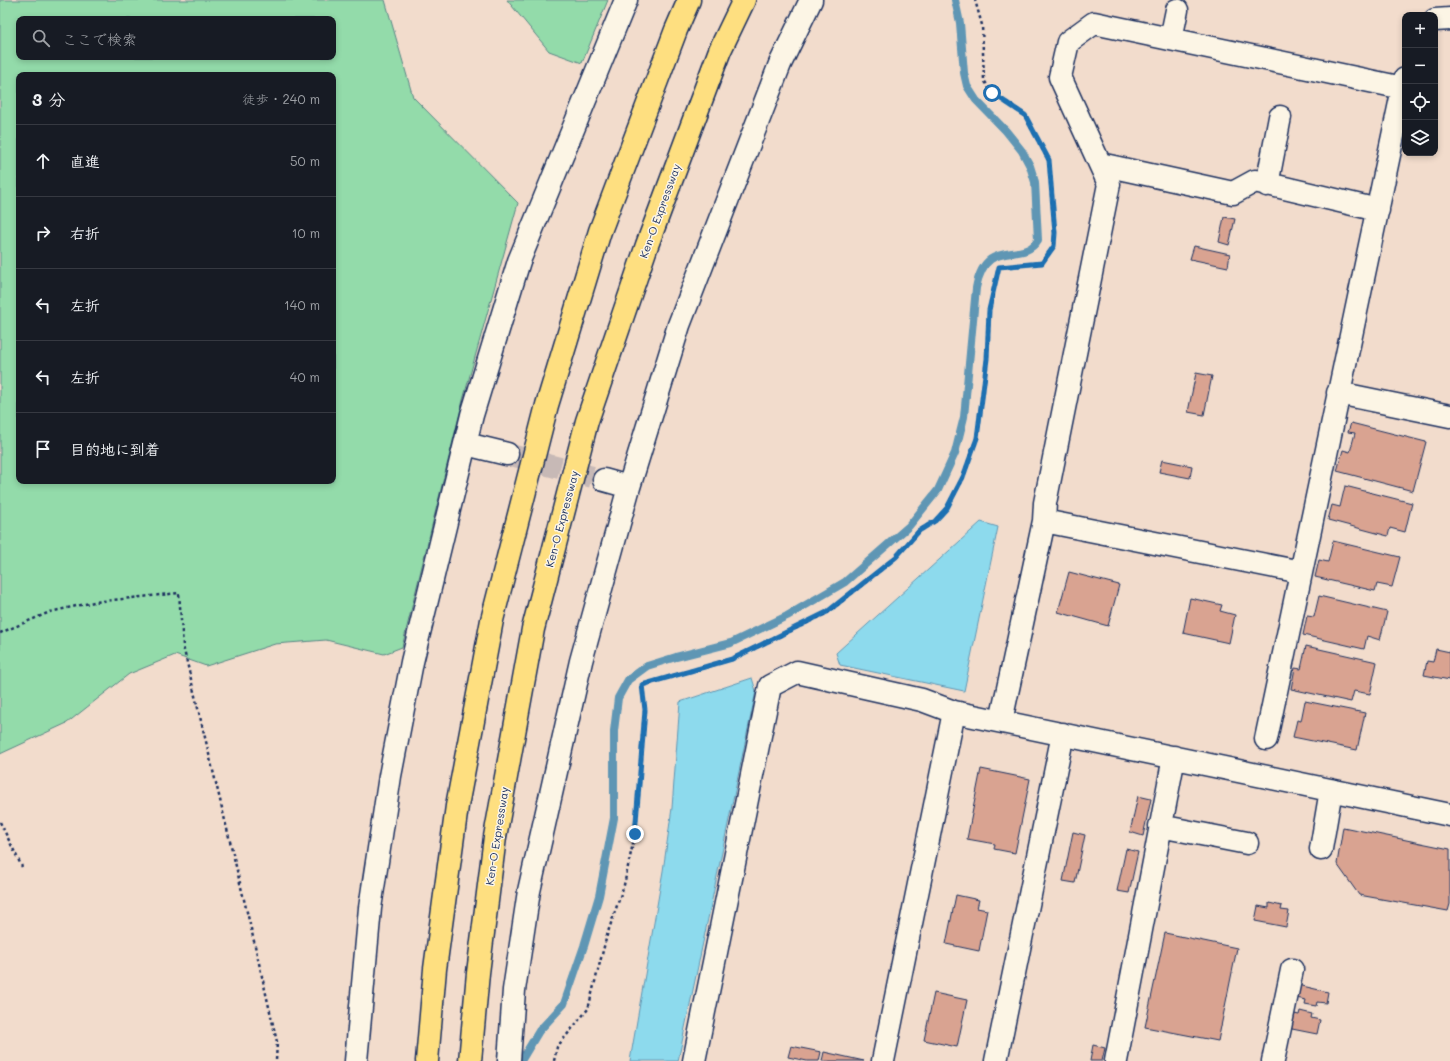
<!DOCTYPE html>
<html lang="ja">
<head>
<meta charset="utf-8">
<style>
  body { margin:0; font-family:Mali,"Klee One",sans-serif; background:#20242c; color:#f1f3f6 }
  .controls { position:absolute; right:12px; top:12px; display:grid; overflow:hidden; border-radius:8px; box-shadow:0 2px 6px #0003 }
  .controls button { width:36px; height:36px; display:grid; place-items:center; padding:0; border:0; border-bottom:1px solid #363941; background:#171b24; color:#f1f3f6; font:20px sans-serif }
  .stop { position:absolute; width:12px; height:12px; margin:-9px; border:3px solid #1f6fb2; border-radius:50%; background:#fff }
  .stop.end { background:#1f6fb2; border-color:#fff; box-shadow:0 1px 4px #0008 }
  .list { margin:0; padding:0; list-style:none }
  h2 { display:flex; justify-content:space-between; align-items:center; height:52px; margin:0; padding:0 16px; font-size:17px }
  h2 small { font-size:13px; font-weight:400; color:#9ea1a6 }
  .list li { display:grid; grid-template-columns:26px 1fr auto; gap:12px; align-items:center; box-sizing:border-box; height:72px; padding:0 16px; border-top:1px solid #363941 }
  .list b { display:block; font-size:15px; white-space:nowrap }
  .list em { font-size:13px; font-style:normal; color:#9ea1a6 }
  .icon { flex:none; width:22px; height:22px; fill:none; stroke:currentColor; stroke-width:2; stroke-linecap:round; stroke-linejoin:round }
  .map { position:relative; flex:none; width:1450px; height:1061px; overflow:hidden }
  .search { position:absolute; background:#171b24; box-shadow:0 2px 6px #0003; left:16px; top:16px; width:320px; height:44px; display:flex; align-items:center; gap:10px; box-sizing:border-box; padding:0 14px; border-radius:8px; color:#9ea1a6; font-size:15px }
  .panel { position:absolute; background:#171b24; box-shadow:0 2px 6px #0003; left:16px; top:72px; width:320px; height:412px; border-radius:8px }
  .map>svg:first-child { display:block }
</style>
</head>
<body>
<div class="map">
<svg width="1450" height="1061" viewBox="0 0 1450 1061">
  <rect width="100%" height="100%" fill="#f2dccc"/>
  <filter id="ink" filterUnits="userSpaceOnUse"><feTurbulence type="fractalNoise" baseFrequency=".025" numOctaves="2"/><feDisplacementMap in="SourceGraphic" scale="8" xChannelSelector="R" yChannelSelector="G"/><feConvolveMatrix kernelMatrix="1 2 1 2 8 2 1 2 1" color-interpolation-filters="sRGB"/></filter>
  <g filter="url(#ink)">
    <path fill="#93dbaa" stroke="#578584" fill-rule="evenodd" d="M0 0H385L413 97 518 203 463 400 402 647 384 654 326 640 275 644 206 666 175 655 129 674 67 723 0 754ZM19 19H333V57H19ZM19 75H333V481H19Z
      M507 0H608L582 63 549 51Z"/>
    <path fill="#8ddaed" stroke="#5f96b4" d="M981 522 998 527 964 691 840 665 836 653Z
      M752 678 756 691 678 1061H630L663 871 672 808 680 702Z"/>
    <g fill="none" stroke-linecap="round" stroke-linejoin="round">
      <path stroke="#5f96b4" stroke-width="8" d="M521 1061 539 1031 564 1004 584 946 599 896 614 818V731L618 698 628 680 647 666 676 657 731 643 787 616 845 582 909 526 938 490 955 453 964 417 976 288C986 235 1022 266 1038 240L1035 182 1030 166 1022 151 1006 131 976 100 967 86 964 73 960 23 955 0"/>
    </g>
    <path fill="#d9a391" stroke="#1b2f5e" d="M1224 217 1235 219 1229 245 1219 242Z
      M1194 246 1230 254 1228 267 1190 259Z
      M1196 373 1212 376 1204 415 1188 412Z
      M1351 423 1426 442 1413 491 1337 471 1343 450 1350 452 1355 433 1348 432Z
      M1162 460 1192 466 1190 478 1159 472Z
      M1345 486 1412 503 1405 532 1390 528 1388 536 1328 520 1332 505 1340 507Z
      M1333 541 1400 557 1392 587 1377 584 1375 591 1315 577 1319 560 1328 562Z
      M1069 572 1119 585 1108 626 1058 612Z
      M1319 596 1387 612 1380 640 1367 636 1364 649 1303 635 1307 616 1314 617Z
      M1190 598 1222 605 1220 611 1235 615 1229 643 1183 633Z
      M1306 646 1377 662 1370 694 1354 691 1351 702 1291 689 1295 668 1301 669Z
      M1436 649 1450 652V680L1424 675 1427 661 1433 662Z
      M1305 701 1365 713 1357 750 1293 737 1297 720 1301 721Z
      M981 769 1030 779 1015 853 994 849 995 844 967 839Z
      M1138 796 1151 799 1143 836 1130 832Z
      M1343 827 1450 849V904L1448 911 1359 895 1337 864Z
      M1073 832 1085 835 1075 883 1063 881Z
      M1126 849 1138 852 1129 893 1117 891Z
      M956 895 979 900 977 908 987 910 979 951 946 944Z
      M1269 903 1282 906 1281 910 1289 911 1286 927 1255 921 1258 906 1269 908Z
      M1165 933 1237 948 1218 1041 1145 1027Z
      M1298 985 1328 992 1326 1003 1317 1002 1316 1006 1305 1004 1306 1000 1296 998Z
      M934 993 967 1000 957 1047 924 1040Z
      M1300 1011 1312 1014 1311 1018 1320 1020 1317 1034 1287 1028 1290 1013 1299 1015Z
      M1093 1045 1105 1048 1102 1061H1090Z
      M791 1046 821 1052 819 1061H807L788 1057Z
      M824 1052 864 1061H822Z"/>
    <g fill="none" stroke-linecap="round" stroke-linejoin="round">
      <path stroke="#c7b9b6" stroke-width="22" stroke-dasharray="22 11" stroke-linecap="butt" d="M507 454 604 480"/>
      <g stroke="#1b2f5e" stroke-width="25">
        <path id="minor" d="M1435 20 1450 19
          M1171 39 1177 10
          M1100 164 1233 193 1255 181 1378 210
          M1267 185 1280 117
          M1338 393 1450 416
          M466 444 507 454
          M604 480 629 487
          M1044 521 1045 503 1109 184 1060 77 1068 42 1094 23 1403 88
          M1001 721 1044 521 1301 572
          M1266 739 1405 79
          M1160 826 1247 843
          M1321 849 1331 790
          M356 1061 370 908 390 776 412 662 472 415 519 261 626 0
          M509 1061 514 990 529 891 581 661 629 487 679 325 780 64 811 0
          M694 1061 770 686 797 672 922 700 954 712
          M883 1061 954 712 1450 815
          M996 1061 1063 734
          M1116 1061 1174 757
          M1273 1061 1292 970"/>
      </g>
      <g stroke="#1b2f5e" stroke-width="25">
        <path id="highway" d="M427 1061 435 969 457 806 492 620 547 405 600 231 676 30 689 0
          M470 1061 478 973 495 837 533 629 587 421 647 245 720 50 744 0"/>
      </g>
      <path stroke="#1b2f5e" stroke-width="2.5" stroke-dasharray="3 3" stroke-linecap="butt" d="M0 633 50 612 94 602 179 593 183 646 253 937 277 1042 276 1061
        M0 822 22 867
        M554 1061 557 1047 588 1009 607 935 624 885 635 834 645 710 642 685 732 659 827 613 896 557 919 531 935 521 947 508 963 477 977 438 987 359 989 310 999 267 1042 263 1054 246 1055 233 1049 161 1025 115 992 93 984 80 982 25 975 0"/>
      <use href="#minor" stroke="#fcf5e5" stroke-width="22"/>
      <use href="#highway" stroke="#fedf80" stroke-width="22"/>
    </g>
  </g>
  <g fill="none" stroke-linecap="round" stroke-linejoin="round" filter="url(#ink)">
    <path stroke="#1f6fb2" stroke-width="5" d="M635 834 645 710 642 685 732 659 827 612 896 557 919 531 935 521 947 508 963 477 977 438 987 359 989 310 999 267 1042 263 1054 246 1055 233 1049 160 1025 115 992 93"/>
  </g>
  <g text-anchor="middle" stroke-width="3" stroke-linejoin="round" paint-order="stroke">
    <g font-size="11" fill="#1b2f5e" stroke="#fcf5e5">
      <text transform="translate(660 211) rotate(-70)" y="4">Ken-O Expressway</text>
      <text transform="translate(562 519) rotate(-75)" y="4">Ken-O Expressway</text>
      <text transform="translate(497 836) rotate(-81)" y="4">Ken-O Expressway</text>
    </g>
  </g>
</svg>
<div class="controls">
<button>+</button>
<button>−</button>
<button><svg class="icon" aria-label="locate" viewBox="0 0 24 24"><circle cx="12" cy="12" r="6"/><path d="M12 2v4M12 18v4M2 12h4M18 12h4"/></svg></button>
<button><svg class="icon" aria-label="layers" viewBox="0 0 24 24"><path d="M12 4l9 5-9 5-9-5zM3 14l9 5 9-5"/></svg></button>
</div>
<div class="stop" style="left:992px;top:93px"></div>
<div class="stop end" style="left:635px;top:834px"></div>
<div class="search"><svg class="icon" aria-label="search" viewBox="0 0 24 24"><circle cx="10" cy="10" r="6"/><path d="M15 15l6 6"/></svg>ここで検索</div>
<section class="panel">
<h2>3 分<small>徒歩 · 240 m</small></h2>
<ul class="list">
<li><svg class="icon" aria-label="ahead" viewBox="0 0 24 24"><path d="M12 20V5M6 11l6-6 6 6"/></svg><div><b>直進</b></div><em>50 m</em></li>
<li><svg class="icon" aria-label="right" viewBox="0 0 24 24"><path d="M7 20v-9h11M14 6l5 5-5 5"/></svg><div><b>右折</b></div><em>10 m</em></li>
<li><svg class="icon" aria-label="left" viewBox="0 0 24 24"><path d="M17 20v-9H6M10 6l-5 5 5 5"/></svg><div><b>左折</b></div><em>140 m</em></li>
<li><svg class="icon" aria-label="left" viewBox="0 0 24 24"><path d="M17 20v-9H6M10 6l-5 5 5 5"/></svg><div><b>左折</b></div><em>40 m</em></li>
<li><svg class="icon" aria-label="arrive" viewBox="0 0 24 24"><path d="M6 21V4h12l-3 4 3 4H6"/></svg><div><b>目的地に到着</b></div></li>
</ul>
</section>
</div>
</body>
</html>
